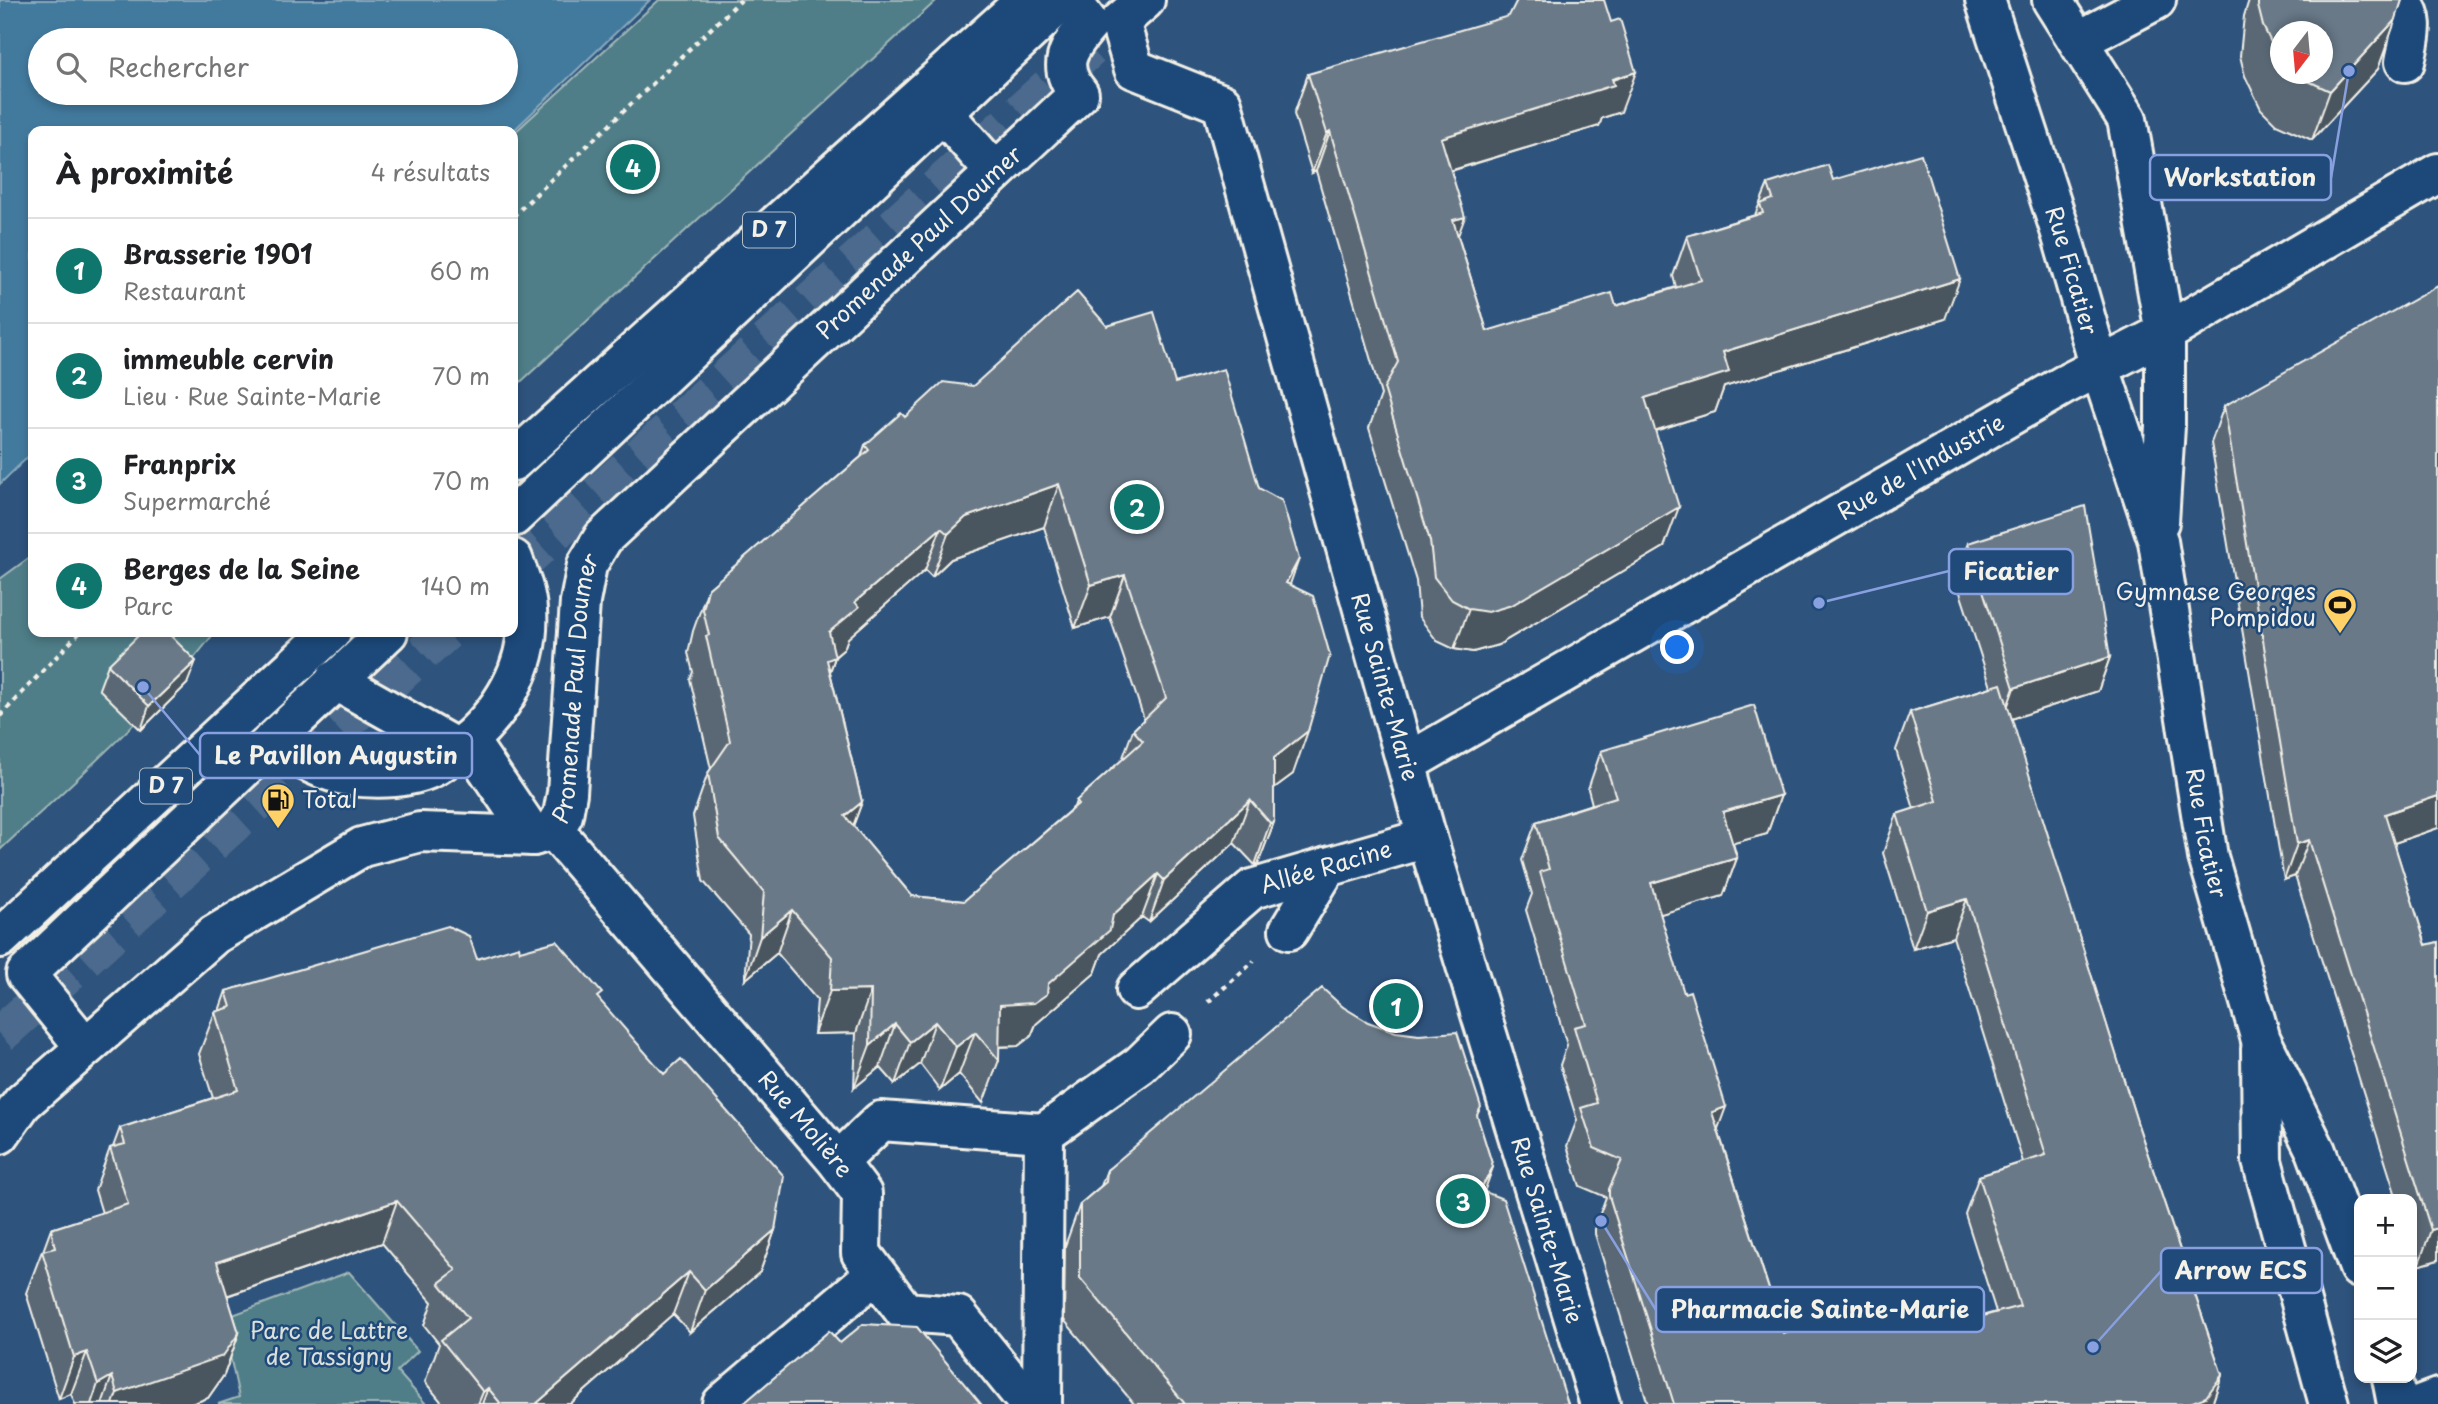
<!DOCTYPE html>
<html lang="fr">
<head>
<meta charset="utf-8">
<style>
  body { margin:0; font-family:"Playpen Sans",sans-serif; background:#f2f2f2; color:#202124 }
  .controls { position:absolute; right:21px; bottom:21px; display:grid; overflow:hidden; border-radius:14px; box-shadow:0 4px 10px #0003 }
  .controls button { width:63px; height:63px; display:grid; place-items:center; padding:0; border:0; border-bottom:2px solid #e0e0e0; background:#fff; color:#202124; font:35px sans-serif }
  .compass { position:absolute; left:2270px; top:21px; width:63px; height:63px; border-radius:50%; background:#fff; box-shadow:0 4px 10px #0003; rotate:196deg }
  .you { position:absolute; left:1678px; top:648px; width:24px; height:24px; margin:-18px; border:5px solid #fff; border-radius:50%; background:#1a73e8; box-shadow:0 0 0 10px #1a73e833 }
  .badge { display:grid; place-items:center; width:46px; height:46px; border-radius:50%; background:#0f766e; color:#fff; font-size:23px; font-weight:700 }
  .pin { position:absolute; translate:-50% -50%; border:4px solid #fff; box-shadow:0 2px 7px #0006 }
  .list { margin:0; padding:0; list-style:none }
  h2 { display:flex; justify-content:space-between; align-items:center; height:91px; margin:0; padding:0 28px; font-size:30px }
  h2 small { font-size:23px; font-weight:400; color:#757577 }
  .list li { display:grid; grid-template-columns:46px 1fr auto; gap:21px; align-items:center; box-sizing:border-box; height:105px; padding:0 28px; border-top:2px solid #e0e0e0 }
  .list b { display:block; font-size:26px; white-space:nowrap }
  .list p { margin:0; font-size:23px; white-space:nowrap; color:#757577 }
  .list em { font-size:23px; font-style:normal; color:#757577 }
  .icon { flex:none; width:38px; height:38px; fill:none; stroke:currentColor; stroke-width:2; stroke-linecap:round; stroke-linejoin:round }
  .map { position:relative; flex:none; width:2438px; height:1404px; overflow:hidden }
  .search { position:absolute; background:#fff; box-shadow:0 4px 10px #0003; left:28px; top:28px; width:490px; height:77px; display:flex; align-items:center; gap:18px; box-sizing:border-box; padding:0 24px; border-radius:38px; color:#757577; font-size:26px }
  .panel { position:absolute; background:#fff; box-shadow:0 4px 10px #0003; left:28px; top:126px; width:490px; height:511px; border-radius:14px }
  .map>svg:first-child { display:block }
</style>
</head>
<body>
<div class="map">
<svg width="2438" height="1404" viewBox="0 0 2438 1404">
  <rect width="100%" height="100%" fill="#2e537d"/>
  <filter id="ink" filterUnits="userSpaceOnUse"><feTurbulence type="fractalNoise" baseFrequency=".0143" numOctaves="2"/><feDisplacementMap in="SourceGraphic" scale="14" xChannelSelector="R" yChannelSelector="G"/><feConvolveMatrix kernelMatrix="1 2 1 2 8 2 1 2 1" color-interpolation-filters="sRGB"/></filter>
  <g filter="url(#ink)">
    <path fill="#507e88" stroke="#a2b8b8" stroke-width="2" d="M659 0H937L513 389V134Z
      M33 555V632H215C153 713 75 780 0 850V579Z
      M349 1272 418 1351 397 1371 426 1404H218L239 1397 222 1319Z"/>
    <path fill="#427a9e" stroke="#89aabc" stroke-width="2" fill-rule="evenodd" d="M0 0H650L513 131H33V452L0 484ZM40 40H506V93H40Z"/>
    <g fill="none" stroke-linecap="round" stroke-linejoin="round">
      <path stroke="#4c6b8d" stroke-width="38" stroke-dasharray="38 19" stroke-linecap="butt" d="M513 571 1120 22
        M0 1035 446 632"/>
      <g stroke="#f4f1e8" stroke-width="44">
        <g id="minor">
          <path id="s1" d="M1985 0 2061 233 2100 368 2158 541 2208 857 2261 1040 2316 1151 2359 1268"/>
          <path d="M2052 0 2127 119 2165 333V426L2159 522"/>
          <path d="M2398 0C2419 15 2409 41 2405 62"/>
          <path id="s2" d="M1120 22 1134 69 1222 104 1427 838 1600 1404"/>
          <path d="M2078 41 2156 0"/>
          <path d="M943 113 995 172"/>
          <path d="M513 517 1063 0"/>
          <path d="M335 680 457 749"/>
          <path d="M468 740 533 836"/>
          <path d="M272 741C296 755 321 772 349 776 376 779 409 779 433 767 442 763 451 754 459 748 501 714 531 667 527 610 526 592 519 576 513 559"/>
          <path id="s3" d="M1407 763 2064 385 2165 333 2438 173"/>
          <path id="s4" d="M554 830 838 1162 862 1194 861 1253 905 1312 958 1316 1029 1404"/>
          <path d="M1289 930 1327 867"/>
          <path id="s5" d="M1136 990 1252 889 1427 838"/>
          <path d="M85 1047 26 974 388 632"/>
          <path d="M2261 1049 2262 1161 2329 1404"/>
          <path id="s6" d="M0 1134 22 1103 214 935 362 847 420 832 533 836 554 830 563 815 567 793 580 602 587 565 603 538 1079 94C1055 66 1068 48 1089 24L1071 0"/>
          <path d="M838 1162 881 1121 1044 1133 1140 1065 1172 1034"/>
          <path d="M2392 1378 2397 1404"/>
          <path d="M722 1404 875 1274"/>
          <path d="M1042 1404 1044 1133"/>
        </g>
      </g>
      <g stroke="#f4f1e8" stroke-width="44">
        <path id="major" d="M1120 22 1145 0
          M513 461 1026 0
          M0 938 331 632
          M2422 1404 2438 1398"/>
      </g>
      <path stroke="#f4f1e8" stroke-width="4.5" stroke-dasharray="5 5" stroke-linecap="butt" d="M513 216 741 0
        M0 716 80 632
        M1208 1002 1254 961"/>
      <use href="#minor" stroke="#1f4a7a" stroke-width="38"/>
      <use href="#major" stroke="#1f4a7a" stroke-width="38"/>
    </g>
    <path fill="#5a6875" stroke="#f4f1e8" stroke-width="2" fill-rule="evenodd" d="M2249 0H2402L2378 69 2312 140 2276 124 2261 109 2245 76 2240 56 2244 16ZM2280 32 2322 74H2280Z
      M1308 74 1621 112 1602 118 1599 126 1451 171 1458 236 1487 331 1616 306 1676 287 1673 276 1687 236 1755 215 1768 184 1833 180 1945 319 1724 387 1715 412 1655 431 1664 547 1498 645 1473 652 1454 649 1437 641 1419 617 1416 581 1369 428 1381 395 1316 171 1312 173 1294 114Z
      M1107 326 1175 383 1259 488 1290 584 1293 774 1274 788V822L1258 864 1255 865 1234 843 1149 922 1142 917 1102 954 1095 973 1036 1024 1031 1036 1018 1046 999 1047V1060L983 1103 959 1074 940 1090 920 1064 895 1084 880 1067 854 1088 856 1033 814 1034 817 1000 777 953 745 980 749 934 703 881 693 816 708 773 711 769 690 679 693 672 688 653 693 631 708 589 861 457 865 445 905 417ZM1044 527 1075 628 1110 617 1144 719 1133 730 1122 760 1076 801 1074 807 964 901 912 896 853 826 862 802 830 672 835 657 844 649 848 638 925 570 932 577 951 559Z
      M2224 406 2438 828 2394 843 2426 945 2438 942V1260L2418 1266 2412 1247V1199H2397L2295 876 2284 880 2211 443Z
      M1968 543 2110 657 2098 691 2011 719 2138 1125 2222 1375 2212 1404H1648L1595 1234V1227L1606 1197 1580 1186 1567 1146 1577 1120 1560 1065 1567 1045 1526 910 1532 894 1522 860 1536 822 1592 804 1588 789 1601 751 1781 795 1767 834 1733 843 1737 858 1723 896 1660 914 1718 1130 1783 1333 1932 1330 1996 1312 1965 1214 1979 1176 2023 1162 1953 937 1913 949 1883 853 1897 814 1914 809 1896 750 1910 712 1991 687 1955 577Z
      M108 665 187 684 141 730 99 689Z
      M520 951 599 1000 775 1230 760 1272 690 1332 673 1314 570 1404H443L425 1382 439 1344 424 1325 432 1302 382 1243 227 1296 239 1333 224 1375 208 1398 191 1404H75L71 1394 59 1399 26 1293 42 1251H43L51 1229 102 1213 95 1190 110 1148 113 1147 120 1128 213 1098 199 1054 215 1012 219 1011 226 991 477 959Z
      M1343 1007 1477 1117 1493 1167 1484 1191 1568 1404H1134L1064 1320 1065 1246 1080 1204 1101 1186 1107 1170Z"/>
    <path fill="#4a555f" stroke="#f4f1e8" stroke-width="2" d="M2396 19 2378 69 2312 140 2330 91Z
      M1636 72 1621 112 1602 118 1599 126 1426 178 1441 138Z
      M1330 131 1316 171 1312 173 1327 133Z
      M1465 217 1450 257 1453 220Z
      M1960 279 1945 319 1724 387 1715 412 1631 438 1645 398 1723 352Z
      M1059 484 1044 527 951 559 932 577 948 534 966 517Z
      M1679 507 1664 547 1498 645 1473 652 1454 649 1469 609Z
      M941 528 925 570 848 638 844 649 833 658 835 657 820 700 829 632 855 602Z
      M1299 559 1284 601 1286 583Z
      M1125 575 1110 617 1075 628 1091 585Z
      M2110 657 2098 691 2002 722 2014 688Z
      M196 661 187 684 141 730 149 706Z
      M1308 731 1293 774 1258 800 1274 758Z
      M1781 795 1767 834 1709 850 1723 812Z
      M2438 796V828L2371 851 2385 814Z
      M1250 800 1234 843 1149 922 1164 880Z
      M862 802 846 845 845 816Z
      M1274 822 1258 864 1255 865 1270 823Z
      M2309 840 2295 876 2284 880 2297 844Z
      M1737 858 1723 896 1637 921 1651 883Z
      M1158 874 1142 917 1102 954 1095 973 1036 1024 1031 1036 1018 1046 988 1047 1000 1005 1048 984 1113 915Z
      M1967 899 1953 937 1913 949 1927 911Z
      M792 910 777 953 745 980 760 937Z
      M871 990 856 1033 814 1034 830 991Z
      M935 1022 920 1064 895 1084 910 1042Z
      M895 1024 880 1067 854 1088 870 1045Z
      M975 1032 959 1074 940 1090 956 1047Z
      M1726 1107 1712 1145V1112Z
      M1493 1167 1478 1209 1480 1190Z
      M397 1201 382 1243 202 1304 217 1262Z
      M2438 1228V1260L2418 1266 2431 1230Z
      M775 1230 760 1272 690 1332 705 1290Z
      M689 1272 673 1314 570 1404H536Z
      M239 1333 224 1375 208 1398 191 1404H113L117 1393Z
      M87 1352 71 1394 59 1399 74 1357Z
      M2222 1375 2212 1404H2187Z
      M112 1376 102 1404H91L98 1384Z
      M488 1388 482 1404H478L483 1392Z"/>
    <path fill="#697988" stroke="#f4f1e8" stroke-width="2" fill-rule="evenodd" d="M1517 0H1604L1611 22 1620 19 1636 72 1612 79 1614 85 1441 138 1465 217 1453 220 1487 331 1612 293 1616 306 1701 280 1687 236 1763 213 1760 204 1773 199 1768 184 1828 165 1833 180 1921 154 1960 279 1723 352 1729 372 1645 398 1679 507 1512 605 1488 612 1469 609 1452 600 1434 577 1430 541 1384 388 1398 362 1330 131 1327 133 1308 74 1509 16Z
      M2258 0H2402L2396 19 2330 91 2293 74H2322V32H2280V61L2263 26 2258 6Z
      M2438 286V796L2385 814 2426 945 2438 942V1228L2431 1230 2309 840 2297 844 2224 406Z
      M1077 292 1107 326 1154 312 1175 383 1224 369 1259 488 1282 501 1299 559 1286 583 1313 596 1330 655 1308 731 1274 758V822L1270 823 1250 800 1164 880 1158 874 1113 915 1110 930 1048 984 1047 994 1034 1003 1000 1005 999 1060 975 1032 956 1047 935 1022 910 1042 895 1024 870 1045 871 990 830 991 832 957 792 910 760 937 764 892 719 838 708 773 730 741 706 636 709 635 703 610 708 589 869 450 865 445 901 413 905 417 943 382 973 386ZM1059 484 1091 585 1125 575 1166 698 1133 730 1143 741 1076 801 1078 804 964 901 912 896 845 816 862 802 827 660 835 657 829 632 859 607 855 602 941 528 948 534 966 517Z
      M2085 506 2110 657 2014 688 1968 543Z
      M142 632H167L196 661 149 706 108 665Z
      M2001 684 2138 1125 2222 1375 2206 1397 2187 1404H1674L1609 1196V1189L1622 1160 1594 1148 1581 1108 1597 1103 1574 1027 1586 1024 1540 872 1549 869 1536 822 1616 797 1601 751 1754 705 1781 795 1723 812 1737 858 1651 883 1684 993 1690 991 1726 1107 1712 1112 1783 1333 1922 1293 1932 1330 2020 1306 1979 1176 2046 1155 1967 899 1927 911 1897 814 1937 801 1910 712Z
      M448 926 469 936 477 959 519 946 520 951 557 941 602 993 597 997 664 1074 681 1059 784 1176 775 1230 705 1290 689 1272 536 1404H501L488 1388 483 1392 441 1340 468 1318 439 1283 456 1270 397 1201 217 1262 239 1333 223 1356 117 1393 112 1376 98 1384 87 1352 74 1357 42 1251 55 1248 51 1229 128 1204 110 1148 125 1144 120 1128 238 1090 215 1012 231 1007 226 991Z
      M1322 988 1343 1007 1368 1022 1396 1032 1419 1035 1457 1032 1481 1107 1477 1115 1493 1167 1480 1190 1503 1199 1568 1404H1185L1080 1278V1204L1106 1182 1107 1170Z
      M863 1324 917 1327 981 1404H743L829 1331 840 1343Z"/>
  </g>
  <defs>
    <g id="stadium-pin" transform="scale(1.75)"><path d="M0 17L-7.5 6A9.5 9.5 0 1 1 7.5 6Z" fill="#ffd166" stroke="#1f4a7a"/><path d="M0-5a6.5 5 0 1 0 0 10a6.5 5 0 1 0 0-10ZM-3.5-1.8h7v3.6h-7Z" fill="#111"/></g>
    <g id="fuel-pin" transform="scale(1.75)"><path d="M0 17L-7.5 6A9.5 9.5 0 1 1 7.5 6Z" fill="#ffd166" stroke="#1f4a7a"/><path d="M-5.5-6h7V0h2V4h1.3V-2.5L3-4.5l.8-.8L6-3V5H2.5V1h-1V6h-7ZM-4.2-4.7v3.2H.2V-4.7Z" fill="#111"/></g>
  </defs>
  <g fill-rule="evenodd">
    <use href="#stadium-pin" x="2340" y="605"/>
    <use href="#fuel-pin" x="278" y="800"/>
  </g>
  <g text-anchor="middle" stroke-width="5" stroke-linejoin="round" paint-order="stroke">
    <g fill="#1f4a7a" stroke="#b4bfc7" stroke-width="2">
      <rect x="743" y="212.5" width="52" height="35" rx="5"/>
      <rect x="140" y="768.5" width="52" height="35" rx="5"/>
    </g>
    <g font-size="21" font-weight="bold" fill="#f4f1e8">
      <text x="769" y="237">D 7</text>
      <text x="166" y="793">D 7</text>
    </g>
    <g font-size="23" fill="#f4f1e8" stroke="#1f4a7a">
      <text dy="8" stroke="none"><textPath href="#s6" startOffset="1393">Promenade Paul Doumer</textPath></text>
      <text dy="8" stroke="none"><textPath href="#s1" startOffset="284">Rue Ficatier</textPath></text>
      <text dy="8" stroke="none"><textPath href="#s3" startOffset="593">Rue de l'Industrie</textPath></text>
      <text dy="8" stroke="none"><textPath href="#s6" startOffset="805">Promenade Paul Doumer</textPath></text>
      <text dy="8" stroke="none"><textPath href="#s2" startOffset="749">Rue Sainte-Marie</textPath></text>
      <text dy="8" stroke="none"><textPath href="#s1" startOffset="864">Rue Ficatier</textPath></text>
      <text dy="8" stroke="none"><textPath href="#s5" startOffset="231">Allée Racine</textPath></text>
      <text dy="8" stroke="none"><textPath href="#s4" startOffset="387">Rue Molière</textPath></text>
      <text dy="8" stroke="none"><textPath href="#s2" startOffset="1316">Rue Sainte-Marie</textPath></text>
    </g>
    <g font-size="23" fill="#f4f1e8" stroke="#1f4a7a" text-anchor="end">
      <text x="2316" y="600">Gymnase Georges<tspan x="2316" dy="26">Pompidou</tspan></text>
      <text x="302" y="808" text-anchor="start">Total</text>
    </g>
    <g font-size="23" fill="#dbe0da" stroke="#1f4a7a">
      <text x="329" y="1339">Parc de Lattre<tspan x="329" dy="26">de Tassigny</tspan></text>
    </g>
  </g>
  <path fill="none" stroke="#88a0e0" stroke-width="2.5" d="M2349 71L2331 178M1819 603L1949 571M143 687L200 755M2093 1347L2161 1271M1601 1221L1656 1310"/>
  <g fill="#88a0e0" stroke="#1f4a7a" stroke-width="2.5">
    <circle cx="2349" cy="71" r="7"/>
    <circle cx="1819" cy="603" r="7"/>
    <circle cx="143" cy="687" r="7"/>
    <circle cx="2093" cy="1347" r="7"/>
    <circle cx="1601" cy="1221" r="7"/>
  </g>
  <g fill="#1f4a7a" stroke="#88a0e0" stroke-width="2.5">
    <rect x="2150" y="155" width="181" height="45" rx="7"/>
    <rect x="1949" y="549" width="124" height="45" rx="7"/>
    <rect x="200" y="733" width="272" height="45" rx="7"/>
    <rect x="2161" y="1248" width="161" height="45" rx="7"/>
    <rect x="1656" y="1287" width="328" height="45" rx="7"/>
  </g>
  <g font-size="24" text-anchor="middle" font-weight="bold" fill="#f4f1e8">
    <text x="2240" y="186">Workstation</text>
    <text x="2011" y="580">Ficatier</text>
    <text x="336" y="764">Le Pavillon Augustin</text>
    <text x="2241" y="1279">Arrow ECS</text>
    <text x="1820" y="1318">Pharmacie Sainte-Marie</text>
  </g>
</svg>
<div class="controls">
<button>+</button>
<button>−</button>
<button><svg class="icon" aria-label="layers" viewBox="0 0 24 24"><path d="M12 4l9 5-9 5-9-5zM3 14l9 5 9-5"/></svg></button>
</div>
<svg class="compass" viewBox="-18 -18 36 36"><path d="M0-13l5 13h-10z" fill="#e53935"/><path d="M0 13l5-13h-10z" fill="#757577"/></svg>
<div class="you"></div>
<div class="pin badge" style="left:1396px;top:1006px">1</div>
<div class="pin badge" style="left:1137px;top:507px">2</div>
<div class="pin badge" style="left:1463px;top:1201px">3</div>
<div class="pin badge" style="left:633px;top:167px">4</div>
<div class="search"><svg class="icon" aria-label="search" viewBox="0 0 24 24"><circle cx="10" cy="10" r="6"/><path d="M15 15l6 6"/></svg>Rechercher</div>
<section class="panel">
<h2>À proximité<small>4 résultats</small></h2>
<ul class="list">
<li><span class="badge">1</span><div><b>Brasserie 1901</b><p>Restaurant</p></div><em>60 m</em></li>
<li><span class="badge">2</span><div><b>immeuble cervin</b><p>Lieu · Rue Sainte-Marie</p></div><em>70 m</em></li>
<li><span class="badge">3</span><div><b>Franprix</b><p>Supermarché</p></div><em>70 m</em></li>
<li><span class="badge">4</span><div><b>Berges de la Seine</b><p>Parc</p></div><em>140 m</em></li>
</ul>
</section>
</div>
</body>
</html>
